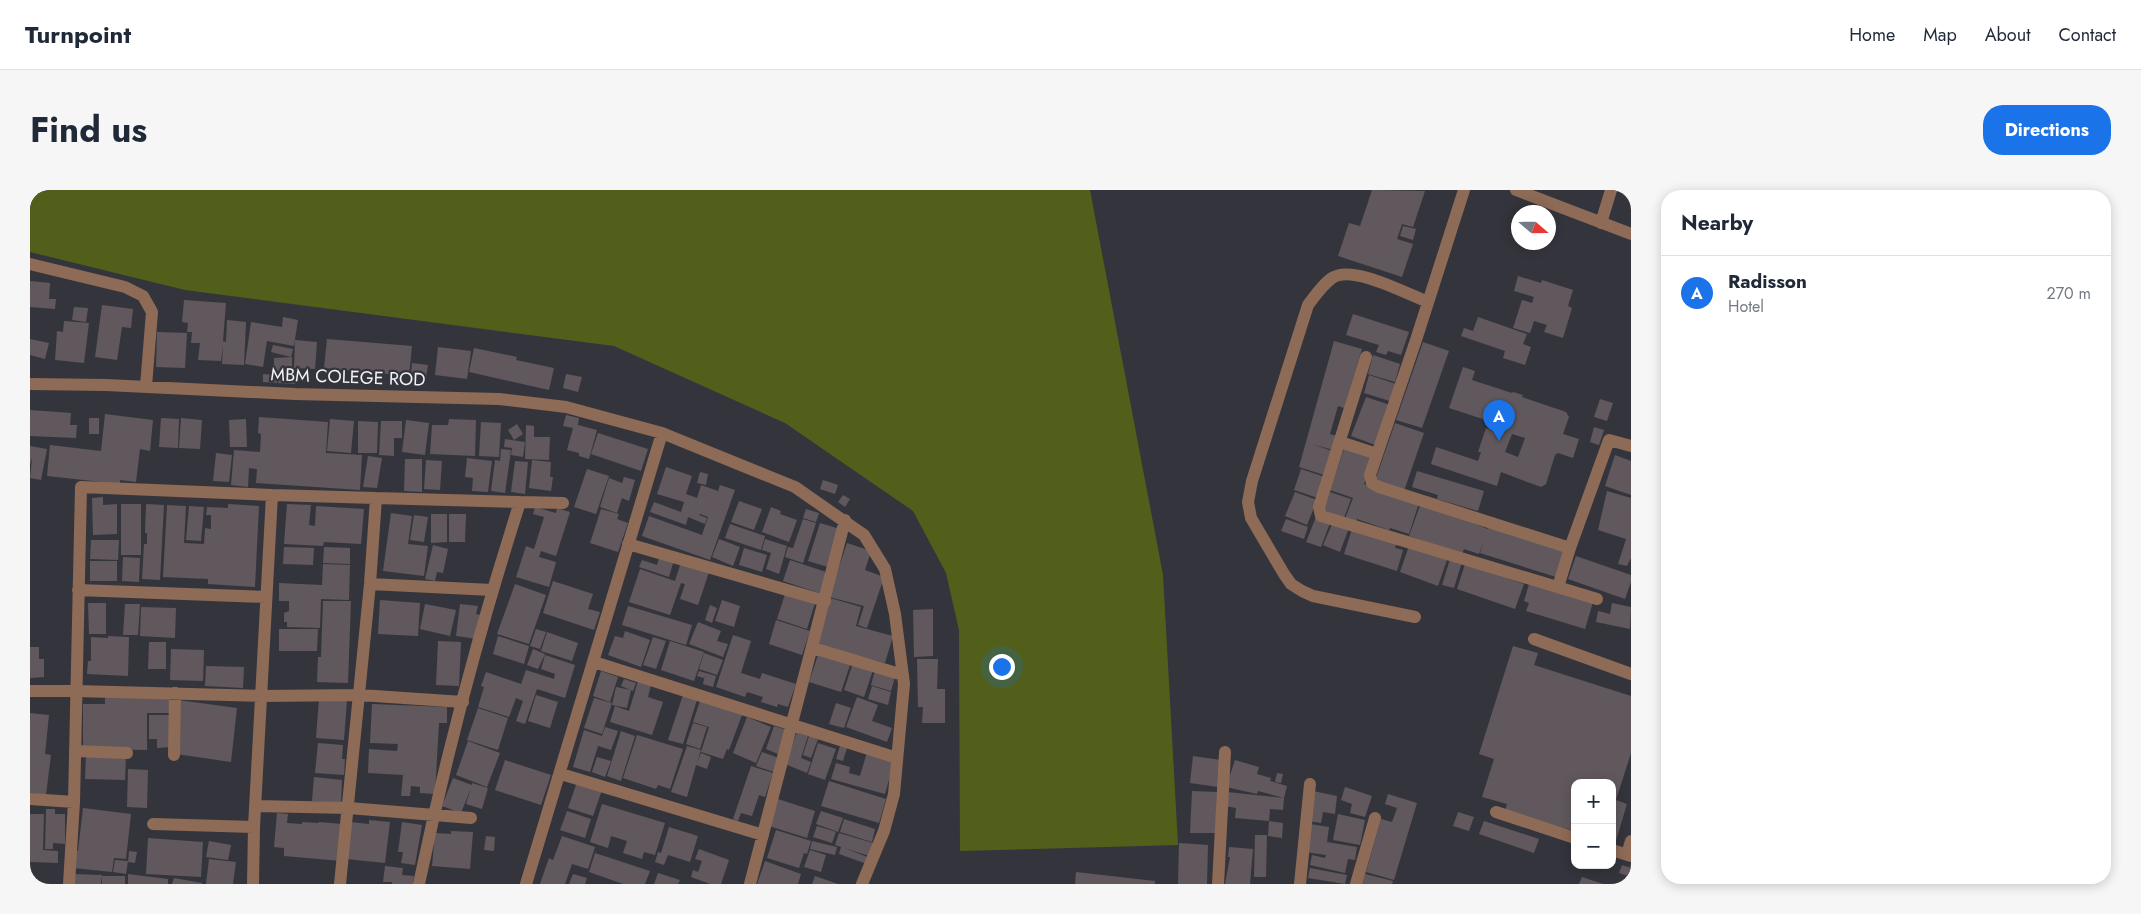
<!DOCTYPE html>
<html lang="en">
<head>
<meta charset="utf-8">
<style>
  body { margin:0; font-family:Jost,sans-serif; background:#f6f6f7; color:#1f2937 }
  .controls { position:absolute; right:15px; bottom:15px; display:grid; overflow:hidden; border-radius:10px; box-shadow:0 2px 12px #0003 }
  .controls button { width:45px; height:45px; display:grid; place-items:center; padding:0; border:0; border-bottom:1px solid #e0e1e3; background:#fff; color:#1f2937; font:25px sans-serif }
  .compass { position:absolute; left:1481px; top:15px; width:45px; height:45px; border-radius:50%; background:#fff; box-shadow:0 2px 12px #0003; rotate:110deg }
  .you { position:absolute; left:971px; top:476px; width:18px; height:18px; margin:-12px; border:4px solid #fff; border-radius:50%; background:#1a73e8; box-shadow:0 0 0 8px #1a73e833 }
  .badge { display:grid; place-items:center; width:32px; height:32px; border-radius:50%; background:#1a73e8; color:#fff; font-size:16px; font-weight:700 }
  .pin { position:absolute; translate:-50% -41px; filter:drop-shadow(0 1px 2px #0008) }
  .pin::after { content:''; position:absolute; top:26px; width:18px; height:15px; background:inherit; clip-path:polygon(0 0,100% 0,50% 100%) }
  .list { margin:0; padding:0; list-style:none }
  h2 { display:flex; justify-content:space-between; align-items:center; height:65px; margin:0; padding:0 20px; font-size:21px }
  h2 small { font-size:16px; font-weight:400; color:#747a83 }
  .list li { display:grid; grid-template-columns:32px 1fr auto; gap:15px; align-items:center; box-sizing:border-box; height:75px; padding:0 20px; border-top:1px solid #e0e1e3 }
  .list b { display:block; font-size:19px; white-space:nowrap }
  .list p { margin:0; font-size:16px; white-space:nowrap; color:#747a83 }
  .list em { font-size:16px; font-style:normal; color:#747a83 }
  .map { position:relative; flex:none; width:1601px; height:694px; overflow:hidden; border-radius:20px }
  header { display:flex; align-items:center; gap:30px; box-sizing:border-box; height:70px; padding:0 25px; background:#fff; border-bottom:1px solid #e0e1e3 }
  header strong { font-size:24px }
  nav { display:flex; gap:28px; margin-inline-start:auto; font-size:18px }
  .intro { display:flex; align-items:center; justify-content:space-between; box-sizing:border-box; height:120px; padding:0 30px }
  h1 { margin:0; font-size:35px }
  .button { padding:12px 22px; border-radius:20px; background:#1a73e8; color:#fff; font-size:18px; font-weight:700 }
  main { display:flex; gap:30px; padding:0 30px }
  aside { flex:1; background:#fff; border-radius:20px; box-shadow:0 2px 12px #0003 }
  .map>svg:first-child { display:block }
</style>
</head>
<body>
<header>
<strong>Turnpoint</strong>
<nav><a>Home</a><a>Map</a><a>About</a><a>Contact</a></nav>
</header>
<div class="intro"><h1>Find us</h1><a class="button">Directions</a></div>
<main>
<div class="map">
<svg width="1601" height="694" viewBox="0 0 1601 694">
  <rect width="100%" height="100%" fill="#34353c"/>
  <path fill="#515f1a" d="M0 0H1060L1133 385 1148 655 930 661 929 440 916 383 883 321 755 233 584 156 155 100 0 62Z"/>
  <path fill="#60585d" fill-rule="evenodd" d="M1342 0 1395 1 1383 37 1372 34 1367 49 1383 54 1372 87 1308 66 1319 33 1330 36Z
    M1373 36 1386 39 1383 50 1370 46Z
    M1488 86 1511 93 1512 90 1543 100 1538 116 1542 118 1533 148 1514 142 1517 135 1504 131 1500 143 1483 138 1492 110 1502 113 1504 107 1484 101Z
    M0 91 20 93 19 109H26L25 119 0 117Z
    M154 110 196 113 193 151 196 152 197 130 216 132 214 175 192 174 193 155 191 171 168 170 170 153H161L162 142H157L158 133 152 132Z
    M72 115 103 119 101 138 92 137 87 170 65 167Z
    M44 117 58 118 56 132 42 130Z
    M1323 124 1379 142 1371 165 1358 161 1356 165 1346 162 1349 155 1316 145Z
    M253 127 268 130 264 156 237 151 233 177 215 174 221 132 252 137Z
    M1448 127 1497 144 1493 154 1501 157 1495 175 1473 168 1475 161 1431 146 1434 138 1443 141Z
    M34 131 59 133 54 173 25 170 27 141 33 142Z
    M127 142 157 143 155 178 126 177Z
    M0 149 19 153 15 169 0 165Z
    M297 149 382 156 379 186 294 178Z
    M265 150 287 152 285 179 264 178Z
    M1304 151 1332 159 1314 218 1308 216 1300 244 1307 246 1303 260 1282 254 1302 261 1294 285 1269 277Z
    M1393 152 1419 161 1392 238 1366 230Z
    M243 155 263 159 261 167 241 162Z
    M408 157 441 161 437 189 405 185Z
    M444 158 487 167 486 170 524 178 519 200 439 182Z
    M1343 165 1370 174 1365 192 1338 184Z
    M262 167V181H244V168Z
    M382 173 398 175 396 187 381 184Z
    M1433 177 1445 181 1442 190 1482 203 1483 202 1493 205 1492 207 1536 222 1539 227 1533 244 1549 249 1543 268 1528 263 1525 265 1516 294 1511 297 1471 282 1467 296 1401 274 1406 257 1448 271 1451 262H1448L1456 238 1459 239 1462 232 1419 218ZM1482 244 1495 248 1488 267 1475 262Z
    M233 184 248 185 247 193 233 192Z
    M249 184 266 185 265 194 248 193Z
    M536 184 552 187 548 202 533 198Z
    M1339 185 1369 195 1363 212 1334 203Z
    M1336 207 1363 216 1348 256 1321 246Z
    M1570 209 1583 213 1577 231 1564 227Z
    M0 220 41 223 40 235H47L46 248 0 246Z
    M75 224 123 230 120 261 110 259 106 292 90 290V294L17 286 20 255 71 261Z
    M536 225 549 228 548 235 567 240 559 269 549 266V263L537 260 543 238 533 236Z
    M229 227 298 232 296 263 332 265 330 300 226 293 227 279 219 278 218 297 201 295 204 260 230 262 231 244 228 243Z
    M59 228H69V244H59Z
    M131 228 149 229 148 258 129 257Z
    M151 228 172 230 170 259 149 258Z
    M216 229 217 257H200L199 230Z
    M300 229 324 231 321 263 297 261Z
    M419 229 446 230 445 266 400 264 402 235H418Z
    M376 230 399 233 395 265 372 262Z
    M328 231 348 232 347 263H328Z
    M351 231H372V248H364V266L349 265Z
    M451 232 471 233 469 267 449 266Z
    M1365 233 1394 243 1374 301 1345 291Z
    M487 234 493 244 484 250 478 240Z
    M496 235 504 236V247H520L519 270 495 269Z
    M1564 237 1574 240 1569 255 1560 252Z
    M568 243 618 259 611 281 561 264Z
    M475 249 495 252 493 267 481 265 482 258 474 257Z
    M0 256 17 259 11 290 0 288 2 268 0 274Z
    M471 259 481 260 475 303 461 301 465 270 470 271Z
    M1314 259 1343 269 1334 294 1389 313 1379 344 1360 338 1359 340 1327 329 1326 333 1315 329 1323 308 1300 300Z
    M186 263 202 265 199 292 183 291Z
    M1585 265 1601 271V305L1575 296Z
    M338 266 352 268 347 298 333 297Z
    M437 268 462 271 458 302 442 301 443 288 435 287Z
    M375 269H392V302L374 301Z
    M396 270 412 271 410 300 394 299Z
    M502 270 521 272 520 287H523L521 301 499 298Z
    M485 271 498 272 495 304 481 302Z
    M636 277 662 286 656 304 667 308 671 295 688 301 690 295 705 300 680 370 612 346 619 326 672 345 678 327 670 324 669 325 677 328 675 334 658 327 656 335 620 322 624 312 651 322 654 312 627 304Z
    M557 279 579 286 566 324 544 317Z
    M1271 279 1295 287 1288 308 1264 300Z
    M1387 281 1454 301 1448 321 1407 309 1408 305 1382 297Z
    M670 282 678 284 676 295 667 293Z
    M594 287 605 290 599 311 592 308 587 323 570 317 579 288 592 293Z
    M793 290 808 295 805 304 790 299Z
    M1577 301 1601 308V368L1597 376 1588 374 1596 349 1568 340Z
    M1265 302 1287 310 1277 335 1255 326Z
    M1300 302 1321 309 1314 328 1293 321Z
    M813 305 820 309 815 317 808 312Z
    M73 307V315L87 314V344L63 345 62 308Z
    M709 311 732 319 724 340 701 332Z
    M1391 313 1458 339 1459 335 1534 361 1526 387 1450 363 1454 350 1449 364 1434 359 1432 364 1379 346Z
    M91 314H111V365H91Z
    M116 314 134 315 130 390 112 389 114 354H117V343H115Z
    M198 314 229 316 225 397 178 394V389L133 387 137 315 156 316 154 353 174 354 175 338 181 339V325H176L177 317 198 318Z
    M257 314 281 315 279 335 285 336 286 316 334 319 331 354 294 352 293 356 254 354Z
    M159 316 174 317 171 351 156 350Z
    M505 317 526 323 527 318 540 322 526 366 511 361 509 367 526 372 519 397 486 387 496 356 504 359 514 327 503 324Z
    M741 317 751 321 750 324 767 330 759 352 732 342Z
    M571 319 589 324 587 329 598 333 588 362 560 353Z
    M776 319 789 323 786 332 773 328Z
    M361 323 382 326 378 354 398 356 394 386 353 381Z
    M401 324H417V352L401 353Z
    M419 324H436L435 352H419Z
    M384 325 398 327 394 352 380 350Z
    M1286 327 1300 333 1291 357 1276 352Z
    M773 329 786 333 773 373 755 367 758 357 763 358Z
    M1256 329 1278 337 1274 349 1251 341Z
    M1303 332 1319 338 1310 362 1293 355Z
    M790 333 810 339 798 377 778 371Z
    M700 334 735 346 731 360 695 348Z
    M1322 339 1367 353 1365 358 1373 360 1367 381 1314 364Z
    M689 349 710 357 703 376 682 367Z
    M735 349 757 356 749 384 736 379 741 363 732 360Z
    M61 350H89L88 370 60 369Z
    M817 353 841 361 835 380 854 387 837 438 828 435 834 416 799 407Z
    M403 355 418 359 413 383 407 382 405 391 395 389Z
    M1379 356 1417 370 1408 396 1370 382Z
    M254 357 284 358 283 375 253 374Z
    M294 357 320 358V374L293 373Z
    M714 358 737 365 732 382 709 375Z
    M630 365 644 370 639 387 609 377 612 370 627 375Z
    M1546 366 1601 385V392L1595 409 1538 389Z
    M93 367 110 368 109 392 92 391Z
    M1420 369 1432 372 1424 398 1412 395Z
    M760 370 799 383 792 404 753 391Z
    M60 371H87V391H60Z
    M651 372 679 382 668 415 650 409 655 394 651 393 640 425 599 412 610 379 645 391Z
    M293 374 320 375 319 410 291 409 290 438 257 437V432H254V423L259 421V411H249V393L292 395Z
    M1435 374 1494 394 1485 419 1427 399Z
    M523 391 563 404 558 419 570 422 564 440 513 423Z
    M485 394 516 405 499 454 467 444Z
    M1499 394 1563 412 1555 439 1496 421 1499 413 1494 411Z
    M755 404 785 413 777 439 747 429Z
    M800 408 831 417 826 436 863 446 855 473 787 455Z
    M350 410 390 413 388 446 348 444Z
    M692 410 710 416 704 437 685 431Z
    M293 411H321L318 493 287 492 288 467H291Z
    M58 413H76V444H59Z
    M1582 413 1601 417 1600 439 1566 432 1568 421 1580 424Z
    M95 414H110L108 445H93Z
    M395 414 426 420 420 446 390 439Z
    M430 414 448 416 446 424 450 425 447 449 426 446Z
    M680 415 687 418 682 433 675 430Z
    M598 416 662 435 656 455 592 435Z
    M111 417 146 418 145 448 110 446Z
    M903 419V466L884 467 883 420Z
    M746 430 780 441 772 465 739 454Z
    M668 432 691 441 687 451 698 454 693 467 659 454Z
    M249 439H288L287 461H249Z
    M506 439 516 442 510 459 500 456Z
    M595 441 620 450 611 477 578 465 585 446 593 448Z
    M517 442 548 453 542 471 511 461Z
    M703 445 721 451 711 483 730 489 732 483 766 494 758 517 748 514 747 517 731 512 733 507 717 502 715 507 686 497Z
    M78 446 99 447 98 486 57 484 58 471H61V447L78 448Z
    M468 446 499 456 494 474 463 464Z
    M623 447 636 451 626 479 613 475Z
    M408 451 431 452 429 496 406 495Z
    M640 451 674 462 664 491 631 480Z
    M119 452H136V479H118Z
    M1483 456 1508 463 1504 475 1601 506V563L1586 610 1597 614 1585 654 1582 653V593H1545V641L1475 621 1477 614 1452 607 1464 569 1449 564Z
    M0 457H9V469H14V487L0 488Z
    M141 459 174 460 173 491 140 490Z
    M503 459 515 464 508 479 497 475Z
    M674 463 693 470 687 485 669 479Z
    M515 465 545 475 535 508 507 499 495 534 486 531 493 511 486 508 479 527 448 517 454 497 451 496 456 482 491 494 496 480 524 489 525 484 511 479Z
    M788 465 820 475 811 502 779 492Z
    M887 469H908L907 499H915V533H892L893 517H888Z
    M823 473 843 480 834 507 814 500Z
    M176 476 214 477 213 498 175 496Z
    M845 480 865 487 861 501 841 495Z
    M571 481 588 487 580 512 563 506Z
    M669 481 686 486 683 497 673 494 675 485 674 488 667 486Z
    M594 489 606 493 603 501 591 496Z
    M608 491 621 495 618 507 633 512 622 545 580 532 585 516 599 521Z
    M842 496 861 502 858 515 838 509Z
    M586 497 601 500 597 518 582 515Z
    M75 505 140 506V523H117V560L53 559V514H75Z
    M506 505 528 512 520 538 498 531Z
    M653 505 667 510 653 554 638 550Z
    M827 507 848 515 842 531 862 538 857 552 816 537Z
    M289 508 317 510 314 550 286 548Z
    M564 508 582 513 572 544 554 538Z
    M148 510 207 518 201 572 146 564Z
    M670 511 712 525 699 560 697 559 693 569 671 562 679 537 663 532Z
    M806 513 821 518 814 538 799 534Z
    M342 514 417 517V533H409L405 604 390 603V597L381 596 380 606H371L373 585 338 583 339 559 367 561 368 554 340 553Z
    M448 518 478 528 468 560 437 550Z
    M0 523 19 525 15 564 21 565 16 605 0 603Z
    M119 525H140L141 557 127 558V549H119Z
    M717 527 741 537 726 573 703 563Z
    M663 533 677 537 670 559 656 554Z
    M744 536 757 540 748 564 736 559Z
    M575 537 588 541 581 560 568 556 560 582 543 577 554 540 572 546Z
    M591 541 605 546 591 591 577 586Z
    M767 542 778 546 771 568 781 572 777 583 755 574Z
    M607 545 653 559 640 599 628 595 626 599 593 588Z
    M779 546 788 549 781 568 773 565Z
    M438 551 470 563 457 597 426 585Z
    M288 553 313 555 312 569H315L314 585 285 583Z
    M788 553 806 559 795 590 778 584Z
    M657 556 671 560 667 573 671 563 681 567 677 579 666 575 657 607 641 602Z
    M810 556 817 558 813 571 806 569Z
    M732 562 749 568 744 582 726 576Z
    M837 562 865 569 855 604 801 589 806 573 820 577 819 583 830 586Z
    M56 565H96L95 590 55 589Z
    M1163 566 1191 570 1188 597 1160 593Z
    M567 567 581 571 575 587 562 582Z
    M475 570 521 585 511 615 465 600Z
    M1205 570 1229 577 1227 584 1241 588 1240 591 1257 596 1254 608 1228 601 1227 604 1196 597Z
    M721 576 743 583 735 607 729 605 722 626 711 623 708 631 703 629Z
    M98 579 118 580 117 618 97 617Z
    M1247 583 1253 584 1251 593 1245 592Z
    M284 587 312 590 311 613 282 611Z
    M423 588 442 595V593L458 598 452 619 436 614 441 598 431 623 412 616Z
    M799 591 856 609 849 633 791 616Z
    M547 592 572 600 563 626 538 618Z
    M1315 597 1342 606 1335 627 1320 623 1322 614 1311 610Z
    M1162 601 1187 602 1186 643H1160Z
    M1283 601 1307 606 1305 624 1293 622 1291 633 1279 631Z
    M1197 602 1254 608 1253 620 1240 619 1239 631 1205 628 1206 618 1195 616Z
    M1358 604 1387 613 1364 690 1336 682 1351 629 1362 632 1367 618 1355 614Z
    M748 609 785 621 777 648 739 636Z
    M572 614 635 633 625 665 614 662 612 669 593 663 597 651 581 646 578 658 560 652Z
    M53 618 101 624 96 669 84 668 82 682 43 678 44 661H48Z
    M16 619H25V624H35V654L23 653V659H15Z
    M537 621 561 629 555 648 530 640Z
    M791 621 813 628 808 642 786 634Z
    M1428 622 1444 627 1439 641 1423 636Z
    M247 623 258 624 257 633 272 634V632L288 633 289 632 313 634 311 671 254 666V658L244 657Z
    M0 624H14L13 660 28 661V673L0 672Z
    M1308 624 1335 630 1330 655 1303 650Z
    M814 629 845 639 842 652 810 642Z
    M339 630 360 632 355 673 316 669 320 632 339 634Z
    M1239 631 1253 633 1252 648 1238 646Z
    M1454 631 1509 649 1504 663 1449 644Z
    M372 632 392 635 385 675 371 673 373 662H368Z
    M1280 634 1299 637 1297 652 1327 657 1325 670 1318 669 1315 683 1280 675 1282 665 1295 668 1296 665 1275 662Z
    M787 636 806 642 802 653 783 647Z
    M639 637 668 646 660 672 638 665 634 675 625 672 628 662 631 663Z
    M746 640 781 651 777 664 774 663 769 678 737 668Z
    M421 641 443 642 440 679 402 676 405 643 421 644Z
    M809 643 843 653 839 666 814 658 840 668 837 674 809 664 811 657 805 655Z
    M1225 645H1237L1236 687H1224Z
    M456 646 465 647 464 661 454 660Z
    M532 646 565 657 558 679 542 674 535 694H510L519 668 523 670Z
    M118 648 173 652 171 687 116 684Z
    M179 651 201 655 198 670 176 667Z
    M782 651 807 657 805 665 780 659Z
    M1149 653 1178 655 1177 694H1148Z
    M1199 657 1223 659 1220 694H1195L1200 667H1198Z
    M669 659 699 670 691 694H680L661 687 663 680 668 682 672 671 665 669Z
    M780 660 796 665 791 682 774 677Z
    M99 661 107 662 105 673 98 672Z
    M565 663 620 681 615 694H593L559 682Z
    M179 669 206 672 203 694H176Z
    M85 670 98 671 96 684 83 682Z
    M735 671 771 684 768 694H727Z
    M1592 675 1601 678V687L1589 683Z
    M355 676 373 678 372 685 384 686 383 694H362V692H353Z
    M1280 678 1317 685 1315 694 1278 688Z
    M1046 682 1125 691V694H1045Z
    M628 683 650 690 648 694H624Z
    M44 684 72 685 71 694H44Z
    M98 684 138 689V694H98Z
    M543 684 557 688 555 694H539Z
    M1335 684 1363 691 1362 694H1332Z
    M72 686H95V694H72Z
    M785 686 808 694H782Z
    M1552 687 1573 694H1549Z
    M144 688 172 693V694H142Z"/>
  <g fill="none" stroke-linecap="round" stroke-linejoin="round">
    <path stroke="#8e6b56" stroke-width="12" d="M1434 0 1386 150 1340 285 1342 293 1349 297 1540 358 1579 250 1601 256
      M1486 0 1601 44
      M1571 33 1581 0
      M0 74 95 97 113 106 122 122 116 196
      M1336 167 1289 317 1291 326 1567 409
      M0 194 76 195 265 204 469 209 536 217 632 243 765 297 834 345 855 379 865 424 874 494 864 604 854 641 832 694
      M1310 252 1347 264
      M242 305 346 308
      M490 312 533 313
      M598 354 795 411
      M340 394 462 400
      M1528 397 1540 358
      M48 400 236 407
      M1385 427 1283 406 1272 401 1261 394 1254 384 1221 328 1218 312 1222 291 1278 115C1285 106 1292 95 1302 88 1322 74 1377 104 1398 112
      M1504 449 1601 484
      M783 458 873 485
      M564 472 867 568
      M0 501H46L231 506 330 505 433 512
      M45 561 97 563
      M144 565 145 503
      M531 584 733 645
      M0 609 44 612
      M225 616 319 618 441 628
      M1466 622 1545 648
      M123 634 224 637
      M1582 660 1601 666
      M1597 664 1601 651
      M39 694 44 612 51 297 242 305 224 637 223 694
      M310 694 340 394 346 308 490 312C450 437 416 565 389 694
      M496 694 632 243
      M720 694 815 330
      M1188 694 1195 562
      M1270 694 1280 594
      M1326 694 1345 628"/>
  </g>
  <g text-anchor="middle" stroke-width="4.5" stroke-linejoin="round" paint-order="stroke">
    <g font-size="18" fill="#f1f2f7" stroke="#34353c">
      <text transform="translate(318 187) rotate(2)" y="6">MBM COLEGE ROD</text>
    </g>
  </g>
</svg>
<div class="controls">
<button>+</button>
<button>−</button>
</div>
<svg class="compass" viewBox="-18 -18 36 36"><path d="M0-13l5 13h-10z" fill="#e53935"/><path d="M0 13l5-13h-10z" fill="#747a83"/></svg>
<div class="you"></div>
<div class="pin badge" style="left:1469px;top:251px">A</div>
</div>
<aside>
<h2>Nearby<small></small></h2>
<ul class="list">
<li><span class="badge">A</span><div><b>Radisson</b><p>Hotel</p></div><em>270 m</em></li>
</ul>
</aside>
</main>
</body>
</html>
